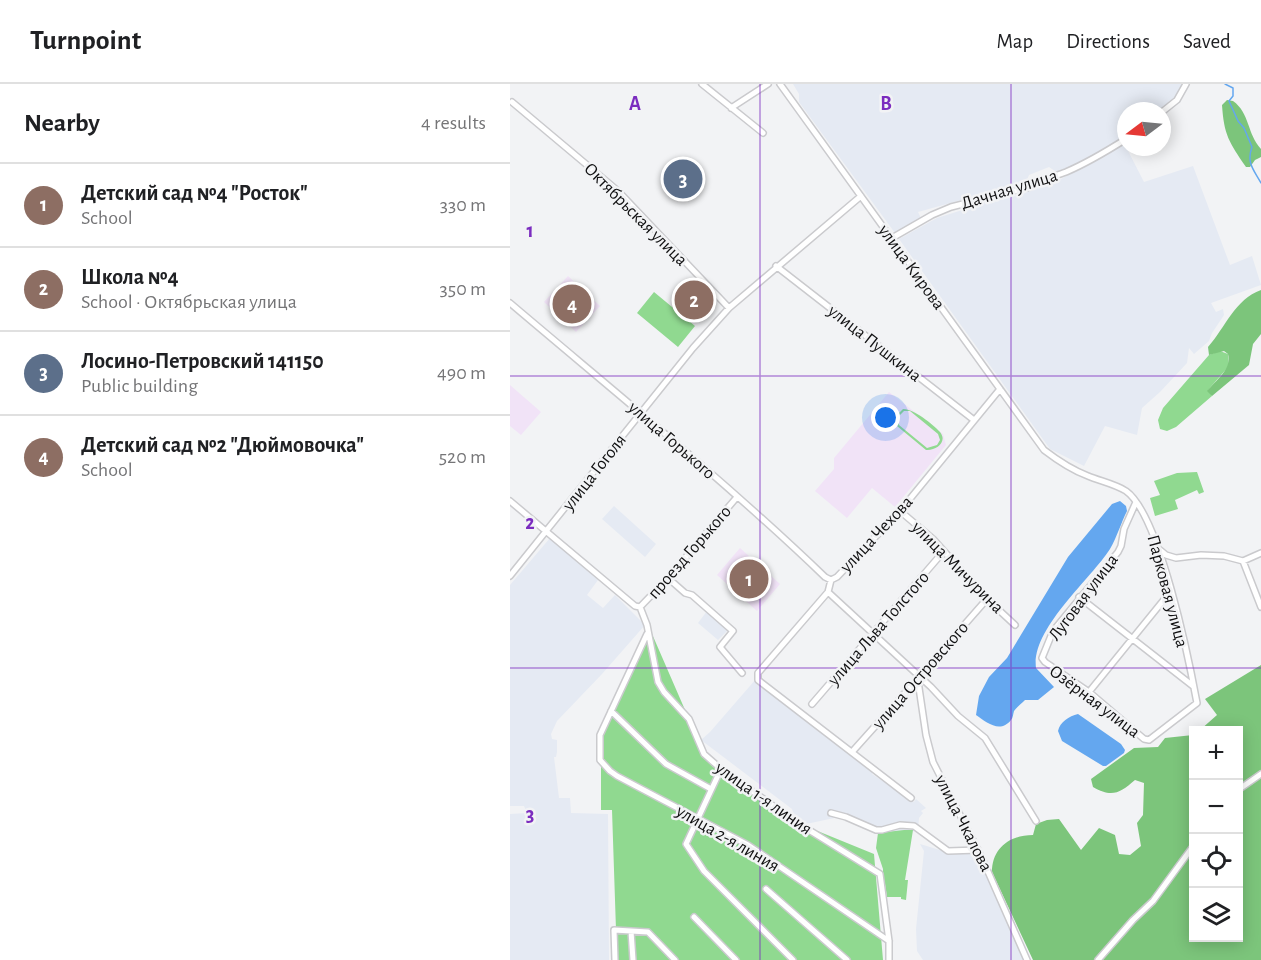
<!DOCTYPE html>
<html lang="en">
<head>
<meta charset="utf-8">
<style>
  body { margin:0; font-family:"Alegreya Sans",sans-serif; background:#f2f2f2; color:#202124 }
  .controls { position:absolute; right:18px; bottom:18px; display:grid; overflow:hidden; border-radius:0px; box-shadow:0 3px 15px #0003 }
  .controls button { width:54px; height:54px; display:grid; place-items:center; padding:0; border:0; border-bottom:2px solid #e0e0e0; background:#fff; color:#202124; font:30px sans-serif }
  .compass { position:absolute; left:607px; top:18px; width:54px; height:54px; border-radius:50%; background:#fff; box-shadow:0 3px 15px #0003; rotate:254deg }
  .you { position:absolute; left:376px; top:334px; width:21px; height:21px; margin:-15px; border:4px solid #fff; border-radius:50%; background:#1a73e8; box-shadow:0 0 0 9px #1a73e833 }
  .badge { display:grid; place-items:center; width:39px; height:39px; border-radius:50%; background:#b55900; color:#fff; font-size:20px; font-weight:700 }
  .pin { position:absolute; translate:-50% -50%; border:3px solid #fff; box-shadow:0 2px 6px #0006 }
  .list { margin:0; padding:0; list-style:none }
  h2 { display:flex; justify-content:space-between; align-items:center; height:78px; margin:0; padding:0 24px; font-size:26px }
  h2 small { font-size:20px; font-weight:400; color:#757577 }
  .list li { display:grid; grid-template-columns:39px 1fr auto; gap:18px; align-items:center; box-sizing:border-box; height:84px; padding:0 24px; border-top:2px solid #e0e0e0 }
  .list b { display:block; font-size:22px; white-space:nowrap }
  .list p { margin:0; font-size:20px; white-space:nowrap; color:#757577 }
  .list em { font-size:20px; font-style:normal; color:#757577 }
  .icon { flex:none; width:33px; height:33px; fill:none; stroke:currentColor; stroke-width:2; stroke-linecap:round; stroke-linejoin:round }
  .map { position:relative; flex:none; width:751px; height:876px; overflow:hidden }
  header { display:flex; align-items:center; gap:36px; box-sizing:border-box; height:84px; padding:0 30px; background:#fff; border-bottom:2px solid #e0e0e0 }
  header strong { font-size:28px }
  nav { display:flex; gap:33px; margin-inline-start:auto; font-size:21px }
  main { display:flex }
  aside { flex:1; background:#fff }
  .map>svg:first-child { display:block }
</style>
</head>
<body>
<header>
<strong>Turnpoint</strong>
<nav><a>Map</a><a>Directions</a><a>Saved</a></nav>
</header>
<main>
<aside>
<h2>Nearby<small>4 results</small></h2>
<ul class="list">
<li><span class="badge" style="background:#8d6e63">1</span><div><b>Детский сад №4 &quot;Росток&quot;</b><p>School</p></div><em>330 m</em></li>
<li><span class="badge" style="background:#8d6e63">2</span><div><b>Школа №4</b><p>School · Октябрьская улица</p></div><em>350 m</em></li>
<li><span class="badge" style="background:#5c6f8a">3</span><div><b>Лосино-Петровский 141150</b><p>Public building</p></div><em>490 m</em></li>
<li><span class="badge" style="background:#8d6e63">4</span><div><b>Детский сад №2 &quot;Дюймовочка&quot;</b><p>School</p></div><em>520 m</em></li>
</ul>
</aside>
<div class="map">
<svg width="751" height="876" viewBox="0 0 751 876">
  <rect width="100%" height="100%" fill="#f2f3f5"/>
  <path fill="#e5eaf3" d="M283 0H672L666 14 650 27H616V52L585 72 548 89 539 83 519 91 516 98 408 128 411 134 385 149 289 18V10Z
    M614 59 634 98 683 82 720 181 742 172 751 201 701 219 706 228 713 225 714 231 702 249 699 257 684 270 679 264 677 279 650 308 632 324 627 351 595 342 574 382 540 365 389 155 427 134 551 95Z
    M104 422 146 460 135 473 92 435Z
    M40 454 88 496 77 511 93 524 105 511 135 541 92 590 47 637 41 650 42 655 47 656V668L46 673H44L49 714H60L61 729 98 730 99 876H0V730L17 729 14 722H0V501Z
    M200 523 221 543 208 556 188 539Z
    M246 595 363 688 362 690 404 718 406 715 416 724 411 727 413 729 409 734 408 747 368 749 329 733 296 740 284 731 282 725 191 656 200 648Z
    M410 760 443 770 460 768 467 770 513 876H413L407 867 406 845 414 767Z"/>
  <path fill="#f1e3f7" d="M58 192 90 222 66 248 34 218Z
    M0 301 31 328 11 351 0 342Z
    M379 308 433 350 436 361 385 423 362 404 337 434 305 407 324 385V374Z
    M230 464 270 500 247 527 207 491Z"/>
  <path fill="#90d990" fill-rule="evenodd" d="M144 208 185 242 168 263 127 229Z
    M710 267 718 270 719 282 698 306 702 312 666 343 657 347 650 345 648 336 653 324 699 271Z
    M393 325C402 324 423 340 430 348 438 358 426 367 416 366L387 342 386 332ZM394 327H400L428 350 430 356 427 361 417 364 389 341 388 333Z
    M687 388 694 408 689 410 687 406 665 416 668 425 645 432 640 414 650 411 644 397 667 389Z
    M139 543 195 672 283 737 364 770 373 876H107L102 726H91V651Z
    M394 746H403L395 796H398L396 816 391 815V813H377L375 800 373 799V785L366 764 368 749Z"/>
  <path fill="#7cc57b" d="M717 16 723 17C740 29 737 50 751 65V73L745 76 740 83H736C719 58 714 51 712 21Z
    M751 206V250L743 260 739 281 702 312 697 307C707 295 722 285 718 270L714 267 699 271 698 263C715 244 725 215 751 206Z
    M751 581V876H523L482 788C482 764 500 751 523 751L526 740 537 736 549 735 571 766 589 744 605 751 609 770 620 771 631 762 627 739 633 731 634 699 625 696C610 709 602 714 583 703L581 695 624 664 648 663 655 654 683 651 684 854H728V646H690L707 631 695 615Z"/>
  <path fill="#64a7ef" d="M610 417 616 422 617 427C611 439 607 453 600 465 580 496 521 545 526 584L544 603 528 616H515C512 619 507 623 504 627 503 630 503 634 501 636 490 650 476 638 466 631L469 612 479 593 497 574 558 473 602 420Z
    M568 630 611 660 615 666 614 669 596 682H593L552 657 548 647C550 638 559 632 568 630Z"/>
  <g fill="none" stroke-linecap="round" stroke-linejoin="round">
    <path stroke="#64a7ef" stroke-width="1.5" d="M715 0 723 4V12L719 17 728 37 734 44 742 63C736 79 744 86 751 99"/>
    <g stroke="#cacacd" stroke-width="8">
      <path id="minor" d="M192 0 253 49
        M270 0 534 366C547 376 562 386 578 392 590 397 605 400 616 407 650 431 679 576 687 619L639 656 634 655 579 608 535 578 532 574 543 547 608 468 611 462 614 445 626 418
        M2 18 108 107 219 224
        M221 24 258 0
        M652 28 667 16 676 0
        M382 154 422 131 441 123 520 103C531 95 543 93 556 88 577 79 597 67 616 55
        M266 182 464 336
        M0 219C106 309 215 397 315 493L321 496
        M0 417 125 522 130 523
        M390 427 423 455 477 515 505 541
        M650 466 656 471 666 474 691 471 714 472 733 477 751 469
        M733 477 751 523
        M0 492 183 264 219 224 351 112
        M158 494 175 509 182 511 223 547 210 563 232 589
        M321 496 318 508 248 589V596L401 714
        M321 496 327 493 390 427 490 305
        M318 508 421 603 448 632 475 654 526 737
        M569 513 683 602
        M130 523 137 541 148 598 154 608 179 635 194 670 211 685 286 738 370 790 379 857V876
        M130 523 158 494 227 413
        M137 550 90 651V676L100 687 107 692 238 761 379 857
        M408 597 416 651 423 678 472 774 517 876
        M579 608 661 507
        M302 620 434 467
        M101 627 156 680 201 705
        M342 668 402 601 416 590 434 564 477 515
        M211 685 176 760 194 787 283 876
        M728 706 751 690
        M321 729 336 733 366 746H372L390 741 404 742 438 767 468 766
        M256 805 337 876
        M184 833 226 876
        M121 847 123 876
        M105 876 104 846 138 848 165 876
        M588 876 623 836 643 817 684 761"/>
    </g>
    <use href="#minor" stroke="#fff" stroke-width="5"/>
  </g>
  <path fill="none" stroke="#7b2cbf" stroke-width="1.5" stroke-opacity="0.55" d="M250 0V876M501 0V876M0 292H751M0 584H751"/>
  <g text-anchor="middle" stroke-width="5" stroke-linejoin="round" paint-order="stroke">
    <g font-size="18" fill="#101011" stroke="#f2f3f5">
      <text transform="translate(499 105) rotate(-17)" y="6">Дачная улица</text>
      <text transform="translate(126 130) rotate(45)" y="6">Октябрьская улица</text>
      <text transform="translate(402 183) rotate(54)" y="6">улица Кирова</text>
      <text transform="translate(365 259) rotate(38)" y="6">улица Пушкина</text>
      <text transform="translate(162 356) rotate(41)" y="6">улица Горького</text>
      <text transform="translate(84 388) rotate(-52)" y="6">улица Гоголя</text>
      <text transform="translate(366 450) rotate(-47)" y="6">улица Чехова</text>
      <text transform="translate(179 468) rotate(-49)" y="6">проезд Горького</text>
      <text transform="translate(448 483) rotate(45)" y="6">улица Мичурина</text>
      <text transform="translate(658 507) rotate(75)" y="6">Парковая улица</text>
      <text transform="translate(573 513) rotate(-53)" y="6">Луговая улица</text>
      <text transform="translate(368 544) rotate(-49)" y="6">улица Льва Толстого</text>
      <text transform="translate(410 591) rotate(-49)" y="6">улица Островского</text>
      <text transform="translate(585 617) rotate(37)" y="6">Озёрная улица</text>
      <text transform="translate(254 714) rotate(35)" y="6">улица 1-я линия</text>
      <text transform="translate(454 739) rotate(63)" y="6">улица Чкалова</text>
      <text transform="translate(218 754) rotate(30)" y="6">улица 2-я линия</text>
    </g>
  </g>
  <g font-size="20" text-anchor="middle" font-weight="bold" fill="#7b2cbf" stroke="#f2f3f5" stroke-width="5" stroke-linejoin="round" paint-order="stroke">
    <text x="125" y="26">A</text>
    <text x="376" y="26">B</text>
    <text x="20" y="153">1</text>
    <text x="20" y="445">2</text>
    <text x="20" y="737">3</text>
  </g>
</svg>
<div class="controls">
<button>+</button>
<button>−</button>
<button><svg class="icon" aria-label="locate" viewBox="0 0 24 24"><circle cx="12" cy="12" r="6"/><path d="M12 2v4M12 18v4M2 12h4M18 12h4"/></svg></button>
<button><svg class="icon" aria-label="layers" viewBox="0 0 24 24"><path d="M12 4l9 5-9 5-9-5zM3 14l9 5 9-5"/></svg></button>
</div>
<svg class="compass" viewBox="-18 -18 36 36"><path d="M0-13l5 13h-10z" fill="#e53935"/><path d="M0 13l5-13h-10z" fill="#757577"/></svg>
<div class="you"></div>
<div class="pin badge" style="left:239px;top:495px;background:#8d6e63">1</div>
<div class="pin badge" style="left:184px;top:216px;background:#8d6e63">2</div>
<div class="pin badge" style="left:173px;top:95px;background:#5c6f8a">3</div>
<div class="pin badge" style="left:62px;top:220px;background:#8d6e63">4</div>
</div>
</main>
</body>
</html>
